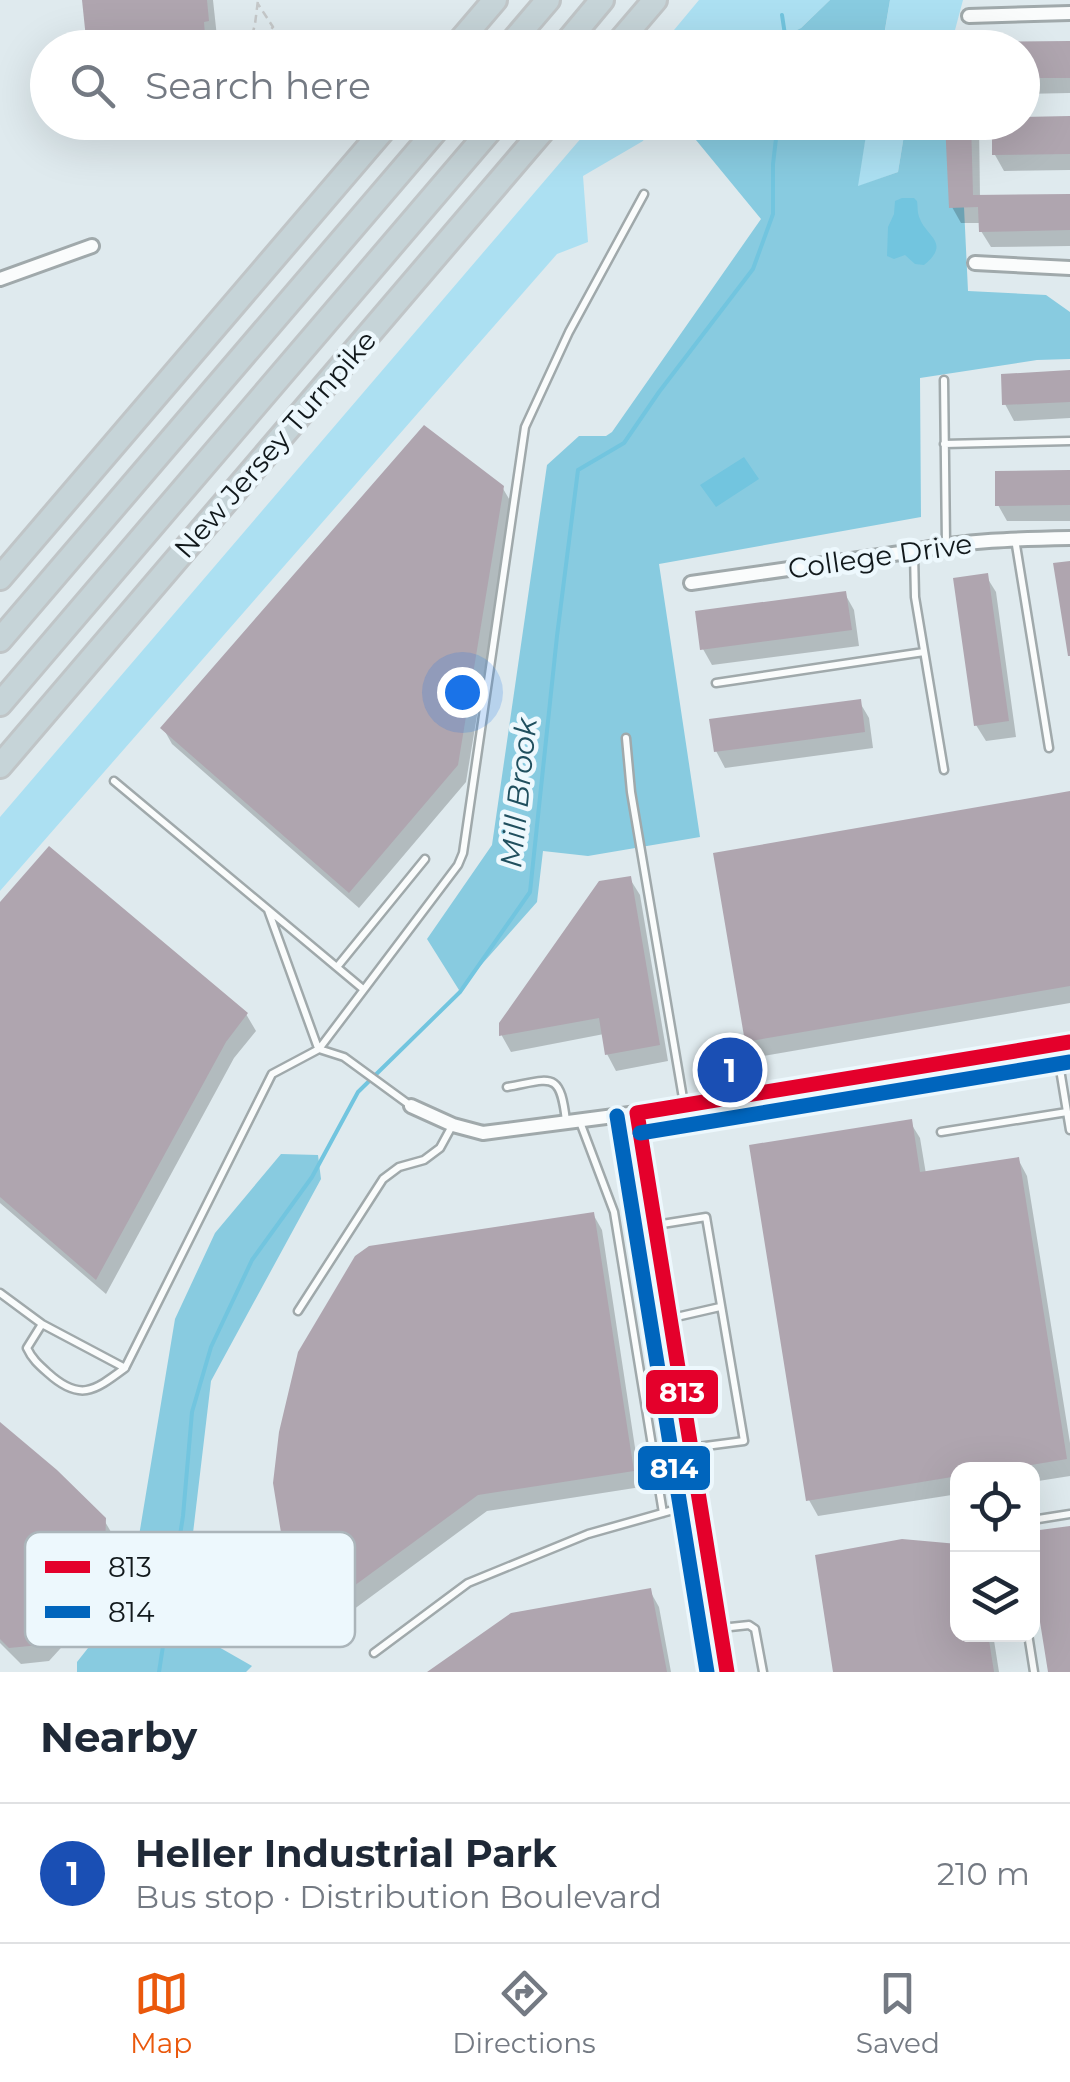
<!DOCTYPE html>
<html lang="en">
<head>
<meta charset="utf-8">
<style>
  body { margin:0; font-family:Montserrat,sans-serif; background:#f6f6f7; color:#1f2937 }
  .controls { position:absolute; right:30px; bottom:30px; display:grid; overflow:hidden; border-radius:20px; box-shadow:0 10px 40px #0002 }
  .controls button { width:90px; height:90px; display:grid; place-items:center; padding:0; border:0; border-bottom:2px solid #e0e1e3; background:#fff; color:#1f2937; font:50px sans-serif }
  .you { position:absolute; left:462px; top:692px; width:35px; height:35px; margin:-25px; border:8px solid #fff; border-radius:50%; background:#1a73e8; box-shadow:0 0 0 15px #1a73e833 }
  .badge { display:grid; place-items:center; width:65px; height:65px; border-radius:50%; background:#ea580c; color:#fff; font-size:32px; font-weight:700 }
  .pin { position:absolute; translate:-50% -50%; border:5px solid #fff; box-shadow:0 2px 10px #0006 }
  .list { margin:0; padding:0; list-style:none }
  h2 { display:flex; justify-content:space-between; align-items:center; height:130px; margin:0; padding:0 40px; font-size:42px }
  h2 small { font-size:32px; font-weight:400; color:#747a83 }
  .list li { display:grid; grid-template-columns:65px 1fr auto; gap:30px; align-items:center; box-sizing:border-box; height:140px; padding:0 40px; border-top:2px solid #e0e1e3 }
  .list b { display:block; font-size:38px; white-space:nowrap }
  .list p { margin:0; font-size:32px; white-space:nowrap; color:#747a83 }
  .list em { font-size:32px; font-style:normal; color:#747a83 }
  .icon { flex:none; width:55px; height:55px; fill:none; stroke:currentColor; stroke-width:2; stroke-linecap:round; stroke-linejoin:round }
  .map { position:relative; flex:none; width:1070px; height:1672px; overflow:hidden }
  .search { position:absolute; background:#fff; box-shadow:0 10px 40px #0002; left:30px; right:30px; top:30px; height:110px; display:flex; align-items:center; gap:25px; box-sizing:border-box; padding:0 35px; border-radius:55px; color:#747a83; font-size:38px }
  .sheet { height:270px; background:#fff }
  nav { display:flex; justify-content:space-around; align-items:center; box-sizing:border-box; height:140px; border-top:2px solid #e0e1e3; background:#fff; font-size:28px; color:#747a83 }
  nav a { display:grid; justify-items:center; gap:5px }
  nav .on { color:#ea580c }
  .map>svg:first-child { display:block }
</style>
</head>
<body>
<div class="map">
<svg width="1070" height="1672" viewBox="0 0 1070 1672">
  <rect width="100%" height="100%" fill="#dfeaee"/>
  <path fill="#ace0f2" d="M699 0H830L801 28 762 47 659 48Z
    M890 0H963L955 30 937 47 882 48Z
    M594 123H651L643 141 583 176 588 242 557 254 0 891V817Z
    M868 123H906L898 172 857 187Z"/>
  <path fill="#88cbe0" d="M830 0H890L882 47H762L801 28Z
    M682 123H868L858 186 898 172 906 123H960L968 291 1046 295 1070 312V359L1037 360 920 378 921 517 659 564 700 837 588 856 543 851 537 902 459 990 427 939 492 845 547 465 579 436H606L612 432 761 219Z
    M281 1154 318 1155 321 1179 211 1381 182 1626 252 1666 246 1672H77V1662L129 1596 175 1319 215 1233Z"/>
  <path fill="#72c5df" d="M902 198H914L917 201C918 207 917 213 920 219 927 237 951 243 924 265L915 264 905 255 894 259 887 256 888 227 894 214 895 201Z
    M744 457 759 479 716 507 700 485Z"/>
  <path fill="#0003" d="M85 0H213L217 37 212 38 213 48H89Z
    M1070 43V93L1022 94V48Z
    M1070 119V170L1004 171 995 155 1022 122Z
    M947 122H979L980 198 1070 196V246L991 247 981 231V223H961L952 207Z
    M1070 373V418L1014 421 1005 404Z
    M1070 473V521H1007L998 505Z
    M502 487 512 504 466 782 359 908 172 744 163 728Z
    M986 576 996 592 1016 737 986 741 976 725Z
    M845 594 854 610 859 646 712 665 703 649Z
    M859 701 869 718 873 748 725 768 716 751Z
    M1070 794V1003L757 1057 748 1041Z
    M630 879 640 895 668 1061 616 1071 607 1054 604 1034 511 1052 502 1036V1024Z
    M0 906 246 1014 256 1031 234 1058 106 1294 0 1203Z
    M910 1122 920 1138 926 1174 1018 1159 1027 1176 1070 1443V1476L1032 1482V1470H958V1494L818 1516 809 1500Z
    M593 1214 602 1230 641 1487 487 1511 338 1621 305 1622 295 1606Z
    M0 1426 104 1520 114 1537 112 1592 49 1661 21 1664 0 1643Z
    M650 1591 659 1607 671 1672H431Z
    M958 1634H993L999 1672H835Z"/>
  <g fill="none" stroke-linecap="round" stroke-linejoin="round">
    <path stroke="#72c5df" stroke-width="4" d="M782 15 787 48
      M159 1672 183 1516 192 1412 211 1347 252 1260 312 1177 358 1092 460 992 530 892 557 636 578 470 624 443 659 392 753 269 773 214V164L778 122"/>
  </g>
  <path fill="#afa5af" d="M82 0H207L209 21 204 22 205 36 197 37 198 47 87 48Z
    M1070 41V78H1022V48H974L973 42Z
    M1070 116V154L992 155V122H1022V117Z
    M945 122H971L973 195 1070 194V230L979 232 978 207 949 208Z
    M1070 370V402L1002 405 1001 374Z
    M424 425 504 486 458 765 349 893 160 728Z
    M1070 470V505L995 506V471Z
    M1070 561V656H1068L1053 563Z
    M988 573 1009 721 974 726 953 578Z
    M846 591 852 630 700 650 695 611Z
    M861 699 865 732 714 752 709 719Z
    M1070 791V986L745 1042 713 853Z
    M49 846 248 1013 226 1042 96 1280 0 1197V902Z
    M631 876 660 1045 605 1055 599 1018 499 1036V1023L599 881Z
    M912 1119 920 1172 1019 1157 1067 1459 1001 1470H958V1476L806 1501 749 1145Z
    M594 1212 634 1471 478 1495 328 1605 293 1607 273 1483 279 1432 298 1352 355 1256 369 1246Z
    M0 1422 57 1470 106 1518 104 1575 40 1645 9 1648 0 1639Z
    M1070 1526V1672H1048L1032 1572V1531Z
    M902 1539 958 1544V1634H988L994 1672H833L815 1555Z
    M651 1588 667 1672H427L511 1613Z"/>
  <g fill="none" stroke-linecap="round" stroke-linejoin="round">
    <g stroke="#a0a9ab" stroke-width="11">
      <path id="lane" d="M944 380 946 544
        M944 444 1070 441
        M1015 539 1049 748
        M914 553 915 597 944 770
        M716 683 924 652
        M626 738 631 792 684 1104
        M114 781 363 989
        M268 910 318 1048
        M337 967 425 859
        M1056 1045 1070 1130
        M319 1049 458 865 463 853 525 427 569 332 644 194
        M507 1087C552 1079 560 1070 566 1121
        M580 1122 614 1212 663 1513
        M941 1132 1067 1112
        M656 1225 706 1217 744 1441 690 1448
        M0 1293 42 1324 125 1368 272 1074 319 1049 344 1057 411 1106
        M298 1311 383 1179 399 1167 424 1160 440 1148 452 1126
        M672 1318 720 1307
        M42 1324 27 1348C32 1359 39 1365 48 1373 80 1402 94 1391 125 1368
        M1032 1520 1070 1514
        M721 1628 749 1625 755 1629 763 1672
        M1028 1634 1034 1672
        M374 1653 468 1583 588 1534 698 1503"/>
    </g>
    <g stroke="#a0a9ab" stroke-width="18">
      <path id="street" d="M969 16 1070 13
        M975 263 1070 268
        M0 279 92 246
        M691 583 914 551C966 540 1017 539 1070 538
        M411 1106 453 1125 483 1133 637 1113 1070 1042
        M637 1113 727 1672"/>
    </g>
    <g stroke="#c0c5c7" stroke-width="28">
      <path id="highway" d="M454 48 495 0
        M507 48 548 0
        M562 48 602 0
        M614 48 655 0
        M0 578 390 122
        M0 640 443 122
        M0 704 497 122
        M0 766 550 122"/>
    </g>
    <path stroke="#c5c8c9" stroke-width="2.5" stroke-dasharray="8 5" stroke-linecap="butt" d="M249 48 255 24 258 0
      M254 48 273 27 258 4"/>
    <use href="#lane" stroke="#fafcfc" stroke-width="6"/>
    <use href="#street" stroke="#fafcfc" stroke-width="12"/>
    <use href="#highway" stroke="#c6d4d8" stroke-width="22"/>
    <g stroke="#edf8fd" stroke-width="22">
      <path id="bus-1" d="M637 1113 727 1672
        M637 1113 1070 1042"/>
    </g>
    <g stroke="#edf8fd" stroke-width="22">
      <path id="bus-2" d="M617 1116 707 1672
        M640 1133 1070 1062"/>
    </g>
    <use href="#bus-1" stroke="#e4002b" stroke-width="15"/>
    <use href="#bus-2" stroke="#0065bd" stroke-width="15"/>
  </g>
  <g text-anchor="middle" stroke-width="9" stroke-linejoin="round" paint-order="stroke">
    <g font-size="28" fill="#12191c" stroke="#edf8fd">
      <text transform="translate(275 444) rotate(-49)" y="10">New Jersey Turnpike</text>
      <text transform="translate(880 556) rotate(-8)" y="10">College Drive</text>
    </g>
    <g font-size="30" font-style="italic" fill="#204f5e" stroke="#edf8fd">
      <text transform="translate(519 793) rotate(-84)" y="10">Mill Brook</text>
    </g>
  </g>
  <rect x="25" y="1532" width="330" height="115" rx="15" fill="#edf8fd" stroke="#abb5ba" stroke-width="2.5"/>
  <rect x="45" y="1561" width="45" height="12" fill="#e4002b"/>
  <rect x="45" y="1606" width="45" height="12" fill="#0065bd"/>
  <g font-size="28" fill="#12191c">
    <text x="108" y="1577">813</text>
    <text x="108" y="1622">814</text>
  </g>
  <g stroke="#edf8fd" stroke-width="4">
    <rect x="644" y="1368" width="76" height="48" rx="10" fill="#e4002b"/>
    <rect x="636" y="1444" width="76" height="48" rx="10" fill="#0065bd"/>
  </g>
  <g font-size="28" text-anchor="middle" font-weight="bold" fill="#fff">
    <text x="682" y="1402">813</text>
    <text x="674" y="1478">814</text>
  </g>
</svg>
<div class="controls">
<button><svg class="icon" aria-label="locate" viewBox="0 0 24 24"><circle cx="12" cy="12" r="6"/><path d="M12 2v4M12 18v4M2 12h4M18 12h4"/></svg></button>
<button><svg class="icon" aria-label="layers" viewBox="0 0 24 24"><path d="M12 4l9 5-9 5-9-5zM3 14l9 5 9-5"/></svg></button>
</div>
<div class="you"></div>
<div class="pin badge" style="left:730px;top:1070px;background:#1a4fb4">1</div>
<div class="search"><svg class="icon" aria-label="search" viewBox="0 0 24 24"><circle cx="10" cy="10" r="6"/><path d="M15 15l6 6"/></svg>Search here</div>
</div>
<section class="sheet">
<h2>Nearby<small></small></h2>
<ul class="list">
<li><span class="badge" style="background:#1a4fb4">1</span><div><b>Heller Industrial Park</b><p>Bus stop · Distribution Boulevard</p></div><em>210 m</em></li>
</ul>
</section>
<nav>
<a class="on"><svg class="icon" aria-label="map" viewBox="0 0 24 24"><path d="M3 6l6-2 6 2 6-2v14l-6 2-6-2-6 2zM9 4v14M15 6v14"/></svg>Map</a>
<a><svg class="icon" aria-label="directions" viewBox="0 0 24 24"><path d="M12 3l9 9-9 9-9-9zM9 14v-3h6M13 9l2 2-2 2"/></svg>Directions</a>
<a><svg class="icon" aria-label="saved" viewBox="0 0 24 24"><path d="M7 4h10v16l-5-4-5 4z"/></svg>Saved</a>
</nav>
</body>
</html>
